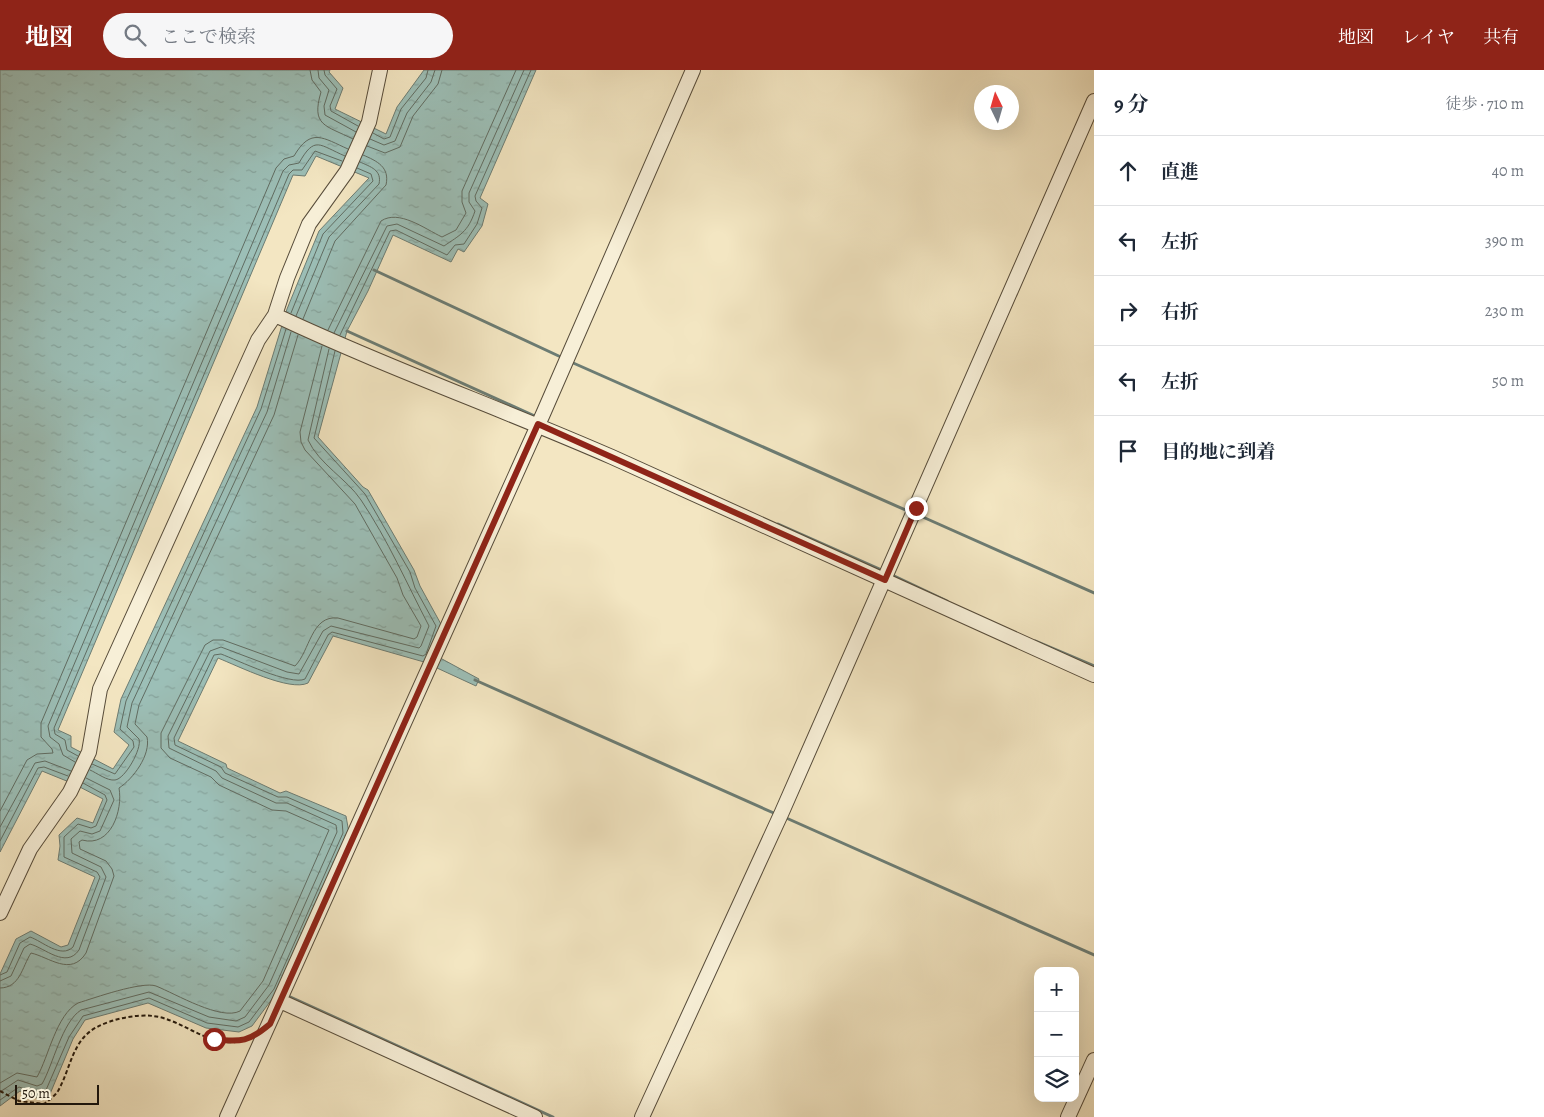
<!DOCTYPE html>
<html lang="ja">
<head>
<meta charset="utf-8">
<style>
  body { margin:0; font-family:Alegreya,"Noto Serif JP",serif; background:#f6f6f7; color:#1f2937 }
  .controls { position:absolute; right:15px; bottom:15px; display:grid; overflow:hidden; border-radius:10px; box-shadow:0 5px 20px #0002 }
  .controls button { width:45px; height:45px; display:grid; place-items:center; padding:0; border:0; border-bottom:1px solid #e0e1e3; background:#fff; color:#1f2937; font:25px sans-serif }
  .compass { position:absolute; left:974px; top:15px; width:45px; height:45px; border-radius:50%; background:#fff; box-shadow:0 5px 20px #0002; rotate:355deg }
  .scale { position:absolute; left:15px; bottom:12px; width:84px; box-sizing:border-box; padding-left:5px; border:2px solid #23180c; border-top:0; font-size:14px; line-height:18px; white-space:nowrap; color:#23180c; -webkit-text-stroke:4px #f7efd7; paint-order:stroke }
  .stop { position:absolute; width:15px; height:15px; margin:-11px; border:4px solid #8f2418; border-radius:50%; background:#fff }
  .stop.end { background:#8f2418; border-color:#fff; box-shadow:0 1px 5px #0008 }
  .list { margin:0; padding:0; list-style:none }
  h2 { display:flex; justify-content:space-between; align-items:center; height:65px; margin:0; padding:0 20px; font-size:21px }
  h2 small { font-size:16px; font-weight:400; color:#747a83 }
  .list li { display:grid; grid-template-columns:32px 1fr auto; gap:15px; align-items:center; box-sizing:border-box; height:70px; padding:0 20px; border-top:1px solid #e0e1e3 }
  .list b { display:block; font-size:19px; white-space:nowrap }
  .list em { font-size:16px; font-style:normal; color:#747a83 }
  .icon { flex:none; width:28px; height:28px; fill:none; stroke:currentColor; stroke-width:2; stroke-linecap:round; stroke-linejoin:round }
  .map { position:relative; flex:none; width:1094px; height:1047px; overflow:hidden }
  header { display:flex; align-items:center; gap:30px; box-sizing:border-box; height:70px; padding:0 25px; background:#8f2418; color:#fff }
  header strong { font-size:24px }
  nav { display:flex; gap:28px; margin-inline-start:auto; font-size:18px }
  .search { width:350px; height:45px; background:#f6f6f7; display:flex; align-items:center; gap:12px; box-sizing:border-box; padding:0 18px; border-radius:28px; color:#747a83; font-size:19px }
  main { display:flex }
  aside { flex:1; background:#fff }
  .map>svg:first-child { display:block }
</style>
</head>
<body>
<header>
<strong>地図</strong>
<div class="search"><svg class="icon" aria-label="search" viewBox="0 0 24 24"><circle cx="10" cy="10" r="6"/><path d="M15 15l6 6"/></svg>ここで検索</div>
<nav><a>地図</a><a>レイヤ</a><a>共有</a></nav>
</header>
<main>
<div class="map">
<svg width="1094" height="1047" viewBox="0 0 1094 1047">
  <defs>
    <pattern id="water-ripples" width="26" height="14" patternUnits="userSpaceOnUse" patternTransform="scale(1.25)"><rect width="26" height="14" fill="#9cbfb7"/><path d="M2 4q2-2 4 0t4 0M15 11q2-2 4 0t4 0" fill="none" stroke="#86a39c"/></pattern>
  </defs>
  <rect width="100%" height="100%" fill="#f3e6c2"/>
  <filter id="stains"><feTurbulence type="fractalNoise" baseFrequency=".004" numOctaves="4"/><feColorMatrix values="0 0 0 0 .2 0 0 0 0 .09 0 0 0 0 .02 0 0 0 .5 -.17"/></filter>
  <radialGradient id="worn" r=".72"><stop offset=".6" stop-color="#630" stop-opacity="0"/><stop offset="1" stop-color="#630" stop-opacity=".3"/></radialGradient>
  <path fill="url(#water-ripples)" stroke="#6c7c73" fill-rule="evenodd" d="M0 0H330L329 2 343 18 335 39 386 64 397 37 424 0H536L480 128 488 134 482 156 464 182 458 179 451 192 393 165 368 221 347 261 318 367 363 417 368 420 414 500 420 516 442 556 431 583 479 609 476 616 424 592 333 566 308 613C290 622 238 596 218 588L178 671 226 694 227 698 280 723 286 721 346 746 349 763 275 925 252 956 239 962 206 958 148 933 85 950 73 969 50 1024 36 1028 20 1021 0 1036V904L16 869 31 861 61 877 68 875 95 807 58 790 60 776 59 765 77 748 93 753 103 729 74 714 42 701 0 782ZM316 86 369 108 319 161 287 239 257 337 121 629 114 662 129 675 113 699 71 677V666L58 660 293 105 305 106Z"/>
  <g fill="none" stroke-linecap="round" stroke-linejoin="round">
    <path stroke="#606c62" stroke-width="1" d="M310 0 312 10 321 22C311 56 325 55 353 69
      M318 0 319 8 329 20 324 36 325 45 356 62
      M324 0 325 5 337 19 330 36 331 41 358 56
      M373 63 384 69 390 67 401 39 426 8 428 0
      M370 69 384 75 395 71 407 43 431 12 435 0
      M367 76 385 83 400 77 413 46 438 14 442 0
      M291 243 323 164 373 111 371 104 357 98
      M296 246 329 167 379 114C382 100 371 97 360 92
      M303 249 335 171 386 115C390 97 377 91 363 85
      M328 260 381 151C399 139 425 159 442 167L456 160 466 143 462 132V121L516 0
      M334 263 387 156 397 154 444 176C460 165 468 162 475 141L469 132V123L524 0
      M340 265 390 161 396 160 447 185 455 175 464 174 477 154 482 138 476 131 475 126 531 0
      M78 686 67 680 65 670 55 664 54 658 289 104 293 100H302L315 81 342 91
      M75 692 63 685 59 674 50 667 48 656 283 101 289 95 299 93C315 65 319 75 345 86
      M92 694 115 704 134 677 133 671 120 659 126 631 261 339 286 259
      M90 700C97 703 107 711 115 710 125 709 142 679 139 669L127 657 132 633 267 342 291 262
      M0 741 27 690 37 684 53 683 52 679 41 667V653L276 98 284 89 294 86C311 57 323 68 348 79
      M0 757 35 693 45 691 71 701
      M0 771 38 698 44 697 68 706
      M0 905 7 902 20 873 30 867C42 871 61 889 73 877L100 807 97 802 64 787V767L78 754 91 758 96 756 107 730 105 725 83 713
      M0 911 11 906 24 878 30 874C45 878 66 899 79 880L106 807 101 797 72 783 71 769 80 761 92 764 100 761 114 730 110 720 86 708
      M0 918C20 918 22 897 31 883 49 887 71 907 86 883L114 806 112 799 106 791 80 779 79 772 82 770C111 778 123 740 119 718 133 709 151 685 147 667L135 654 139 635 274 345 298 265
      M0 1013 17 1003 37 1007C49 986 56 945 78 933 94 928 142 911 156 916 176 924 221 951 240 941L263 911 329 760 286 741 272 740 219 715 211 707 170 688 161 678V663L205 575 213 570H223L295 596C310 581 311 545 338 548L414 569 417 567 421 556 403 525 397 508 355 434 305 380 301 372 300 362 322 276
      M0 1022 18 1010 37 1016 42 1014C53 995 62 952 81 940L149 922 209 947 236 951 245 947 269 915 337 762 336 755 287 733H276L222 708 216 701 169 678 168 666 210 581 221 577 287 602 299 604 323 561 331 556 419 578 421 576 429 556C407 514 388 470 361 430 347 409 319 394 308 370L329 279
      M0 1030 19 1017 36 1023 46 1020 69 967 83 946 149 928 207 953 238 957 249 952 274 919 343 763 342 751 287 727H278L225 703 221 697 175 675 174 668 214 585 221 584C237 590 291 616 305 609L328 565 332 562 423 586 426 584 436 556 415 518 410 502 365 424 314 368 335 281"/>
    <path stroke="#6c7c73" stroke-width="3" d="M374 200 563 288
      M347 261 537 347
      M571 292 910 442
      M916 444 1094 523
      M778 454 884 501
      M890 504 947 531
      M1035 571 1094 596
      M475 610 776 744
      M784 747 1094 885
      M286 925 553 1047"/>
    <g stroke="#574c3a" stroke-width="16">
      <path id="minor" d="M275 245C385 297 500 338 612 387L1094 605
        M0 843 30 779 70 722 89 682 100 619 258 270 275 245 287 208 309 154 347 101 369 52 380 0
        M280 931 535 1047
        M227 1047 543 344 693 0
        M642 1047 782 742 1094 31
        M1068 1047 1094 990"/>
    </g>
    <path stroke="#23180c" stroke-width="2" stroke-dasharray="4 2.5" stroke-linecap="butt" d="M0 1021 19 1031 44 1034C49 1030 55 1026 58 1021 71 998 72 970 97 957 112 949 136 944 153 946 184 949 213 983 248 969"/>
    <use href="#minor" stroke="#f7efd7" stroke-width="14"/>
  </g>
  <g fill="none" stroke-linecap="round" stroke-linejoin="round">
    <path stroke="#8f2418" stroke-width="6" d="M214 969C241 973 250 971 270 954L538 354 885 510 916 438"/>
  </g>
  <rect width="100%" height="100%" filter="url(#stains)"/>
  <rect width="100%" height="100%" fill="url(#worn)"/>
</svg>
<div class="controls">
<button>+</button>
<button>−</button>
<button><svg class="icon" aria-label="layers" viewBox="0 0 24 24"><path d="M12 4l9 5-9 5-9-5zM3 14l9 5 9-5"/></svg></button>
</div>
<svg class="compass" viewBox="-18 -18 36 36"><path d="M0-13l5 13h-10z" fill="#e53935"/><path d="M0 13l5-13h-10z" fill="#747a83"/></svg>
<div class="scale">50 m</div>
<div class="stop" style="left:214px;top:969px"></div>
<div class="stop end" style="left:916px;top:438px"></div>
</div>
<aside>
<h2>9 分<small>徒歩 · 710 m</small></h2>
<ul class="list">
<li><svg class="icon" aria-label="ahead" viewBox="0 0 24 24"><path d="M12 20V5M6 11l6-6 6 6"/></svg><div><b>直進</b></div><em>40 m</em></li>
<li><svg class="icon" aria-label="left" viewBox="0 0 24 24"><path d="M17 20v-9H6M10 6l-5 5 5 5"/></svg><div><b>左折</b></div><em>390 m</em></li>
<li><svg class="icon" aria-label="right" viewBox="0 0 24 24"><path d="M7 20v-9h11M14 6l5 5-5 5"/></svg><div><b>右折</b></div><em>230 m</em></li>
<li><svg class="icon" aria-label="left" viewBox="0 0 24 24"><path d="M17 20v-9H6M10 6l-5 5 5 5"/></svg><div><b>左折</b></div><em>50 m</em></li>
<li><svg class="icon" aria-label="arrive" viewBox="0 0 24 24"><path d="M6 21V4h12l-3 4 3 4H6"/></svg><div><b>目的地に到着</b></div></li>
</ul>
</aside>
</main>
</body>
</html>
